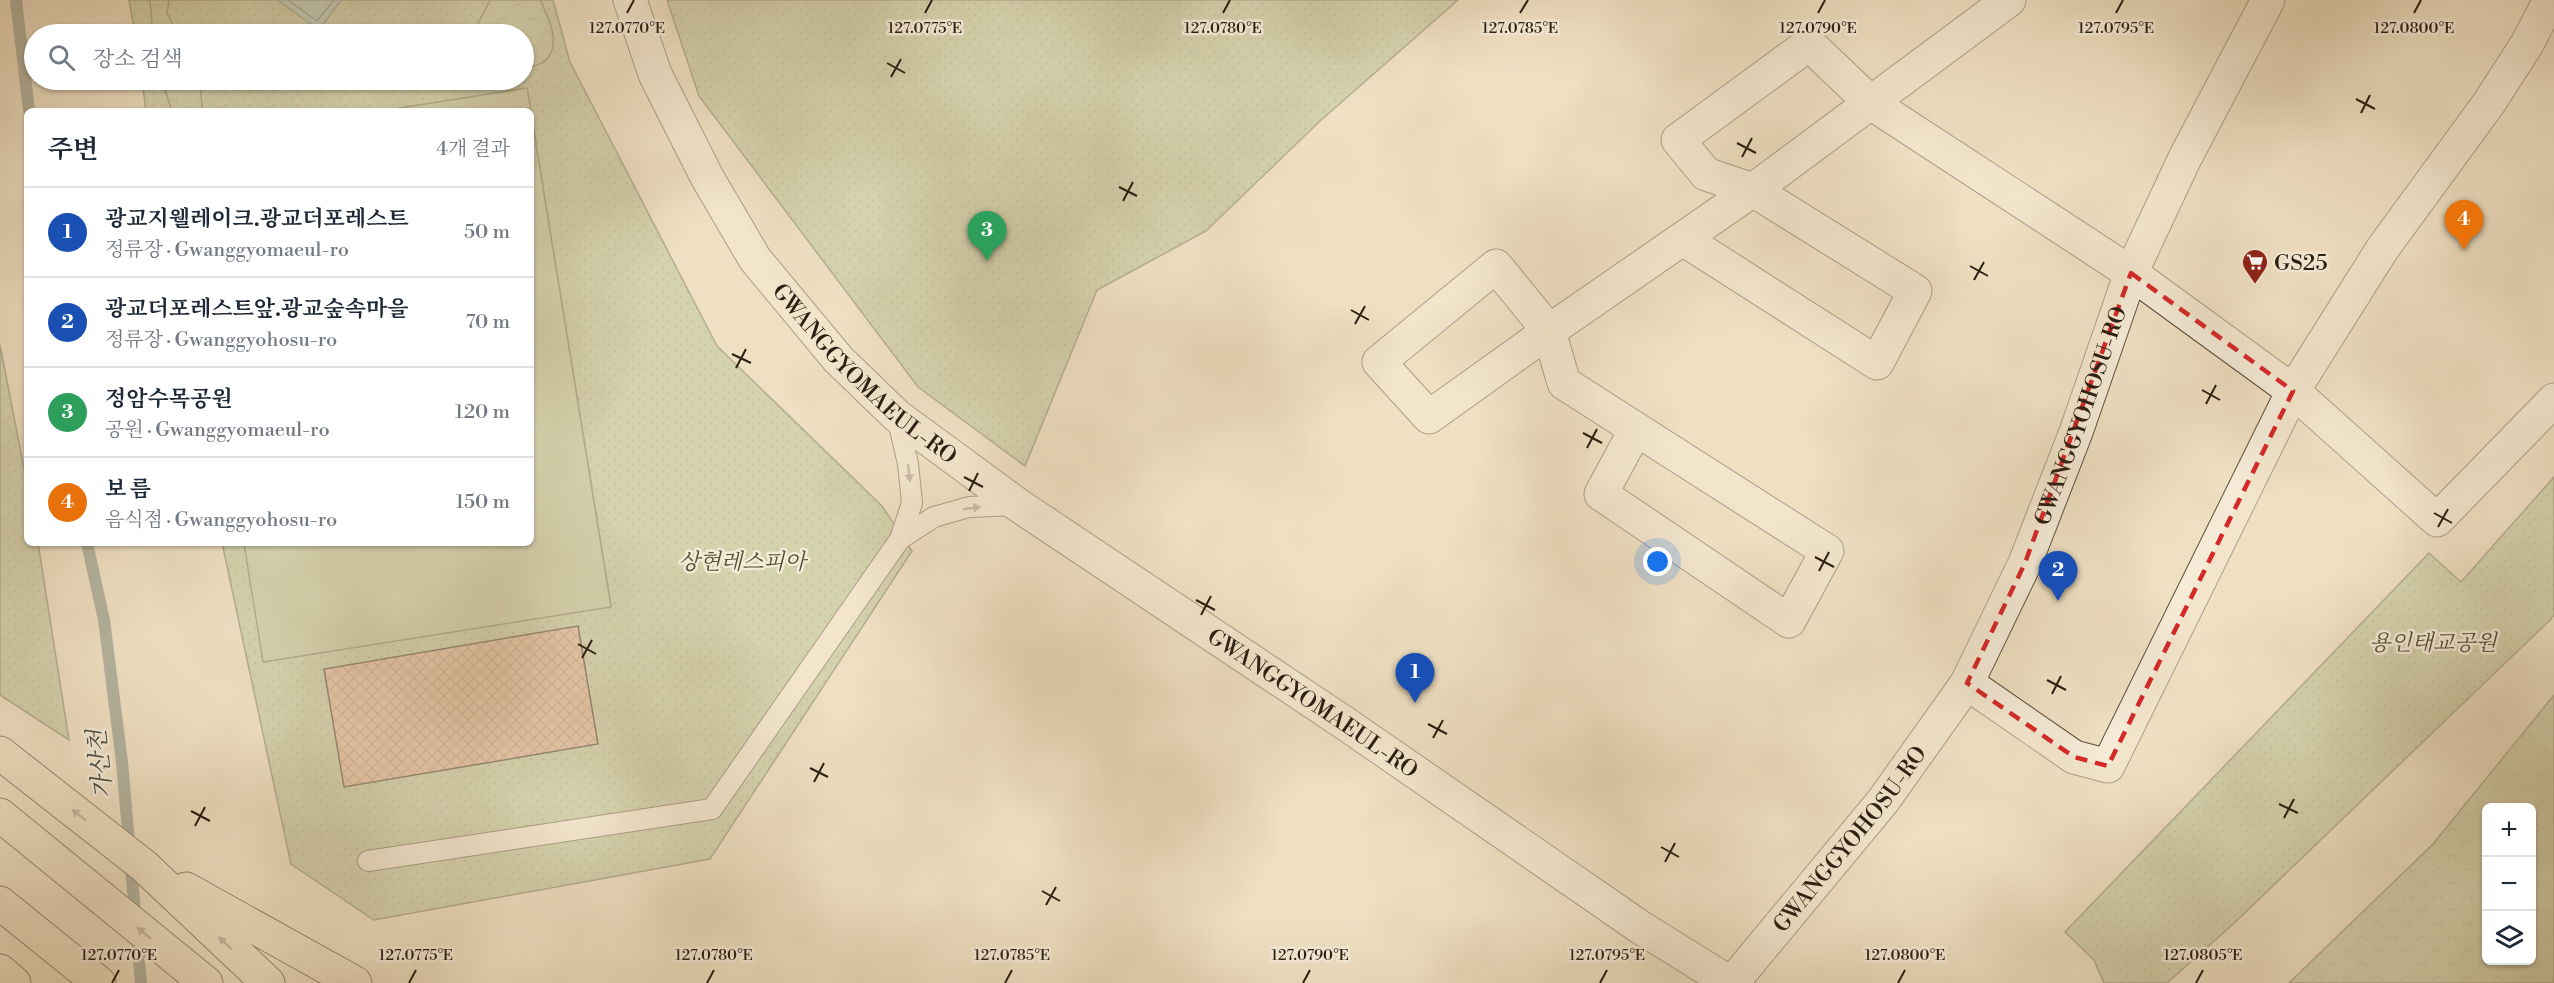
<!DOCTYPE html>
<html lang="ko">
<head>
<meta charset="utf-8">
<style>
  body { margin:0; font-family:"Libre Bodoni","Noto Serif KR",serif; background:#f6f6f7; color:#1f2937 }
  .controls { position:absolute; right:18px; bottom:18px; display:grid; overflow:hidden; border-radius:9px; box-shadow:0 2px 4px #0004 }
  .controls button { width:54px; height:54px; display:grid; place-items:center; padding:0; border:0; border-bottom:2px solid #e0e1e3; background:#fff; color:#1f2937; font:30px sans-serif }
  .you { position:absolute; left:1658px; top:562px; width:21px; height:21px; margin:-15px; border:4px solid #fff; border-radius:50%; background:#1a73e8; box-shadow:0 0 0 9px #1a73e833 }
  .badge { display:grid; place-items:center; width:39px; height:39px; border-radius:50%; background:#0f766e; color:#fff; font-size:20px; font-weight:700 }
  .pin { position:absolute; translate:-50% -50px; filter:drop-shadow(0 2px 3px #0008) }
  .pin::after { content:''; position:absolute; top:32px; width:21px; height:18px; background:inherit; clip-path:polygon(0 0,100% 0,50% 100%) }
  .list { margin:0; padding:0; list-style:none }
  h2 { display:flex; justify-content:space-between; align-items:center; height:78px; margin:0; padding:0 24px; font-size:26px }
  h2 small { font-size:20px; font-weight:400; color:#747a83 }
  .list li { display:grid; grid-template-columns:39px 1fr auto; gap:18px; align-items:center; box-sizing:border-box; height:90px; padding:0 24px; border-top:2px solid #e0e1e3 }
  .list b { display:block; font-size:22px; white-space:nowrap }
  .list p { margin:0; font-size:20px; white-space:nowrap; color:#747a83 }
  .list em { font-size:20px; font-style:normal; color:#747a83 }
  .icon { flex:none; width:33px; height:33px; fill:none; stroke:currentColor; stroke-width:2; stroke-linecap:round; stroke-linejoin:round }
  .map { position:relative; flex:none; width:2554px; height:983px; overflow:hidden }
  .search { position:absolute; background:#fff; box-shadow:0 2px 4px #0004; left:24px; top:24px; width:510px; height:66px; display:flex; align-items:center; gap:15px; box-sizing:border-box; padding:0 21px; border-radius:33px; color:#747a83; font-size:22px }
  .panel { position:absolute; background:#fff; box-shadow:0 2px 4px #0004; left:24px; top:108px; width:510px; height:438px; border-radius:9px }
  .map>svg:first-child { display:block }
</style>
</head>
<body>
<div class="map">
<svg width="2554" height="983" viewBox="0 0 2554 983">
  <defs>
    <pattern id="green-dots" width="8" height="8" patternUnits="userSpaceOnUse" patternTransform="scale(1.5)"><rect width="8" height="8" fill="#b7c294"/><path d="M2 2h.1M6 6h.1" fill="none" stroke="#9ea67f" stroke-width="1.8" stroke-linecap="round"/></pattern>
    <pattern id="forest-crowns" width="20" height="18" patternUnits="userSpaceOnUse" patternTransform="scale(1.5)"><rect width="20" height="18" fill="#b7c294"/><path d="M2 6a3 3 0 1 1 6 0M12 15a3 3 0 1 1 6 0" fill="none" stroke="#9ea67f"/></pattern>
    <pattern id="building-cross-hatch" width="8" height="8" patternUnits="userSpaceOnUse" patternTransform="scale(1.5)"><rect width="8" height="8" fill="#e3ab8b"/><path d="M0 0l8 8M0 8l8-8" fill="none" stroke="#b88b70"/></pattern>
  </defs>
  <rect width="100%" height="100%" fill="#efe0c2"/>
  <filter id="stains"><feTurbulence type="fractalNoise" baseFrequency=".00333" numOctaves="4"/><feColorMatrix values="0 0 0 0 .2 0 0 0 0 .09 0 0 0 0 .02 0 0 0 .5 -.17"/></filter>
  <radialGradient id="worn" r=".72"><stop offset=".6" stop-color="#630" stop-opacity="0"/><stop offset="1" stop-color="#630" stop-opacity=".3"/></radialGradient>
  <path fill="url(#green-dots)" stroke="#707053" stroke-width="1.5" d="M129 0H150L153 34H135Z
    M169 0H278L319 30 341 0H490L473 34H178L167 13Z
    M540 0H553L570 62 717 346 882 506 912 551 710 859 374 920 291 864 222 543H244L264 662 611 606 527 88 381 111H202L201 92 194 80H524V70L545 61 550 22Z
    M667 0H1458L1320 121 1206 231 1097 290 1025 466 918 387 699 96Z
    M142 80H162L172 111H146Z
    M0 345 27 484V543H38L69 740 0 695Z
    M2554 477V615L2549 621 2230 927 2167 983H2104L2094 960 2065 932 2429 553 2461 582Z"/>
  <path fill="url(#forest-crowns)" stroke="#707053" stroke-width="1.5" fill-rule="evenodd" d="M150 0H169L167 13 178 34H153Z
    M490 0H540C548 16 562 44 546 60 541 65 530 67 524 70V34H473Z
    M162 80H194L201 92 202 111H172Z
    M2554 695V983H2289L2433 844ZM2486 808H2532V960H2486Z"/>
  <path fill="#b7c294" stroke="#707053" stroke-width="1.5" d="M270 27 281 34H237L248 28Z
    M527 88 531 111H381Z
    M531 114 611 607 263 662 244 543H531Z"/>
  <path fill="#9abdb5" stroke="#6d7d74" stroke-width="1.5" d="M278 0H341L319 30Z"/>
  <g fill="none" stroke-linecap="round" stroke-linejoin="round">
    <path stroke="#626e64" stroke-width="1.5" d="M288 0 317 21 334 0"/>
    <path stroke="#6d7d74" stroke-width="12" d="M16 0 29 111
      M87 543 104 620 122 762 141 983"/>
  </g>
  <path fill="url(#building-cross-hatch)" stroke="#2a1e12" stroke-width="1.5" d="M578 626 598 744 344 787 324 669Z"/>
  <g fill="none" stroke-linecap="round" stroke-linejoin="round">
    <g stroke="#5b4e3e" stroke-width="22">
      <path id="service" d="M900 539 934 517 969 507 1018 505
        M368 861 712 809 900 539 912 503 908 464 897 416"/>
    </g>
    <g stroke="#5b4e3e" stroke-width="35">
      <g id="minor">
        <path d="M1683 239 1877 363 1915 291 1753 190 1706 174 1678 140 1809 44 1871 103 2131 273 2293 391 2437 520 2554 400"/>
        <path d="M1636 429 1601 494 1789 621 1827 551 1564 383 1549 331 1496 266 1379 362 1429 417 1549 331 1753 190 2009 0"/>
        <path d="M1967 683 2074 757 2108 766 2293 391 2383 248 2489 103 2527 44 2550 0"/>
        <path id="s1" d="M1732 983 1883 801 1967 683 2025 563 2076 432 2131 273 2185 158 2268 0"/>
      </g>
    </g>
    <g stroke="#5b4e3e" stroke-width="35">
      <g id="tertiary">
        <path id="s2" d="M630 0 655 74 707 177 755 259 838 359 897 416 1018 505 1346 724 1640 927 1730 983"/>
      </g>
    </g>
    <g stroke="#2a1e12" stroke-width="35">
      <path id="trunk" d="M0 753 144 866 268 983
        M0 815 206 983
        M186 889 355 983
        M0 903 99 983
        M0 971 14 983"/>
    </g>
    <use href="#service" stroke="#f5ebd7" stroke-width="20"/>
    <use href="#minor" stroke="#f5ebd7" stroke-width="33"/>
    <use href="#tertiary" stroke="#f5ebd7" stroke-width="33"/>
    <use href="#trunk" stroke="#efe0c2" stroke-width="33"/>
  </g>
  <defs><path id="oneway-solid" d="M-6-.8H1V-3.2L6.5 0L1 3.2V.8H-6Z" transform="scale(1.5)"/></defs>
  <g fill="#9a8f7e">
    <use href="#oneway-solid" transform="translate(909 473) rotate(84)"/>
    <use href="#oneway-solid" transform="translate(972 508) rotate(-8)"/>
  </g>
  <g fill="#968973">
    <use href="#oneway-solid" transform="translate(79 815) rotate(-142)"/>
    <use href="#oneway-solid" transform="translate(144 933) rotate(-141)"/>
    <use href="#oneway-solid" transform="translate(225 943) rotate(-137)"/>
  </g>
  <path d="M0 0H2554V983H0ZM2131 273 2293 391 2108 766 2074 757 1967 683 2025 563Z" fill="#efe0c2" fill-opacity=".55" fill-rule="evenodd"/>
  <path fill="none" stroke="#d62828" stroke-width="4.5" stroke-dasharray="12 8" stroke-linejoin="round" d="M2131 273 2293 391 2108 766 2074 757 1967 683 2025 563Z"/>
  <path fill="none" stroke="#2a1e12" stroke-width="2" d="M627 13 634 0M925 13 932 0M1223 13 1230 0M1520 13 1528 0M1818 13 1825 0M2116 13 2123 0M2414 13 2421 0M887 63 905 73M891 77 901 59M2356 99 2375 109M2361 113 2370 95M1737 143 1756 153M1742 157 1752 138M1119 187 1137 196M1123 201 1133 182M1970 266 1988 276M1974 280 1984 262M1351 310 1369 320M1355 324 1365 306M732 354 751 363M736 368 746 349M2202 390 2220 400M2206 404 2216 385M1583 433 1602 443M1587 448 1597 429M964 477 983 487M969 491 978 473M2434 513 2452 523M2438 527 2448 509M1815 557 1834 567M1819 571 1829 552M1196 600 1215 610M1201 615 1211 596M578 644 596 654M582 658 592 640M2047 680 2066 690M2052 694 2061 676M1428 724 1447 734M1433 738 1443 720M810 768 828 777M814 782 824 763M2279 804 2298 813M191 811 210 821M2284 818 2294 799M195 826 205 807M1661 847 1679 857M1665 862 1675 843M1042 891 1060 901M1046 905 1056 887M112 983 119 970M409 983 416 970M707 983 714 970M1005 983 1012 970M1303 983 1310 970M1600 983 1607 970M1898 983 1905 970M2196 983 2203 970"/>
  <defs>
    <g id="supermarket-pin" transform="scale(1.35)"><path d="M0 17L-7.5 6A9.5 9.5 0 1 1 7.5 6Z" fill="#8f2418" stroke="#f5ebd7"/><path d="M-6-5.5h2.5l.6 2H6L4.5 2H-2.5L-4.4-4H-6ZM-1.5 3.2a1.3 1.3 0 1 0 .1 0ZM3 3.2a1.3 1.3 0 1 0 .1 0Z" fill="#fff"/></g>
  </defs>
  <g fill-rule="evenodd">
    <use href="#supermarket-pin" x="2255" y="262"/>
  </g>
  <g text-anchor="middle" stroke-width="5" stroke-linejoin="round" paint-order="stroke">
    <g font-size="22" fill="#2a1e12" stroke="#f5ebd7" text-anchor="start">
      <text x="2274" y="270">GS25</text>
    </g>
    <g font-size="22" fill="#2a1e12" stroke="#f5ebd7">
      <text dy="8" stroke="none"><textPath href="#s2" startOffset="448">GWANGGYOMAEUL-RO</textPath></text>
      <text dy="8" stroke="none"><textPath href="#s1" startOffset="672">GWANGGYOHOSU-RO</textPath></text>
      <text dy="8" stroke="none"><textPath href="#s2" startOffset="1006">GWANGGYOMAEUL-RO</textPath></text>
      <text dy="8" stroke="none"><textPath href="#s1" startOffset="186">GWANGGYOHOSU-RO</textPath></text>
    </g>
    <g font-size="22" font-style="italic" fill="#544f39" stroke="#f5ebd7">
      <text x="742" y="569">상현레스피아</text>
      <text x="2433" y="650">용인태교공원</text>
    </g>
    <g font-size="24" font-style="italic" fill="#4c4e43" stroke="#f5ebd7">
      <text transform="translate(100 764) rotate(-96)" y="8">가산천</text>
    </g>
  </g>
  <g font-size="15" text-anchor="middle" fill="#2a1e12" stroke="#f5ebd7" stroke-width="5" stroke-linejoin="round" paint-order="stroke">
    <text x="627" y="33">127.0770°E</text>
    <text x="925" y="33">127.0775°E</text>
    <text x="1223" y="33">127.0780°E</text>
    <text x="1520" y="33">127.0785°E</text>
    <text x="1818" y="33">127.0790°E</text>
    <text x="2414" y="33">127.0800°E</text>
    <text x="2116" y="33">127.0795°E</text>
    <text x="119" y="960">127.0770°E</text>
    <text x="416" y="960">127.0775°E</text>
    <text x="714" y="960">127.0780°E</text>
    <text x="1012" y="960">127.0785°E</text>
    <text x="1310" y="960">127.0790°E</text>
    <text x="1607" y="960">127.0795°E</text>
    <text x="1905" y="960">127.0800°E</text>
    <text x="2203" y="960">127.0805°E</text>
  </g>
  <rect width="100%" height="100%" filter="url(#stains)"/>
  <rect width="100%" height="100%" fill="url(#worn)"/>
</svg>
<div class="controls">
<button>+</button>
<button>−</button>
<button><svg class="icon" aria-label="layers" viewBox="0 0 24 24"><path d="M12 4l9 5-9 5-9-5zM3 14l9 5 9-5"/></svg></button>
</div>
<div class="you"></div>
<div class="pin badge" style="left:1415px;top:703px;background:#1a4fb4">1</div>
<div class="pin badge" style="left:2058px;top:601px;background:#1a4fb4">2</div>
<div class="pin badge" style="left:987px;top:261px;background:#2e9e5b">3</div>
<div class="pin badge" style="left:2464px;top:250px;background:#e8710a">4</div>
<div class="search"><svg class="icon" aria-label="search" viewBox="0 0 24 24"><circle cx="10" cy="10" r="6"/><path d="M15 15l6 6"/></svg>장소 검색</div>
<section class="panel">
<h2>주변<small>4개 결과</small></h2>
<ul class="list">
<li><span class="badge" style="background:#1a4fb4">1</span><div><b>광교지웰레이크.광교더포레스트</b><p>정류장 · Gwanggyomaeul-ro</p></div><em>50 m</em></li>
<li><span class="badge" style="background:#1a4fb4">2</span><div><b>광교더포레스트앞.광교숲속마을</b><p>정류장 · Gwanggyohosu-ro</p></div><em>70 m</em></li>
<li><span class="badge" style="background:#2e9e5b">3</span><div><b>정암수목공원</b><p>공원 · Gwanggyomaeul-ro</p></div><em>120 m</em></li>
<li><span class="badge" style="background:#e8710a">4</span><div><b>보 름</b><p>음식점 · Gwanggyohosu-ro</p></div><em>150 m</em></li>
</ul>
</section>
</div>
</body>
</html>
